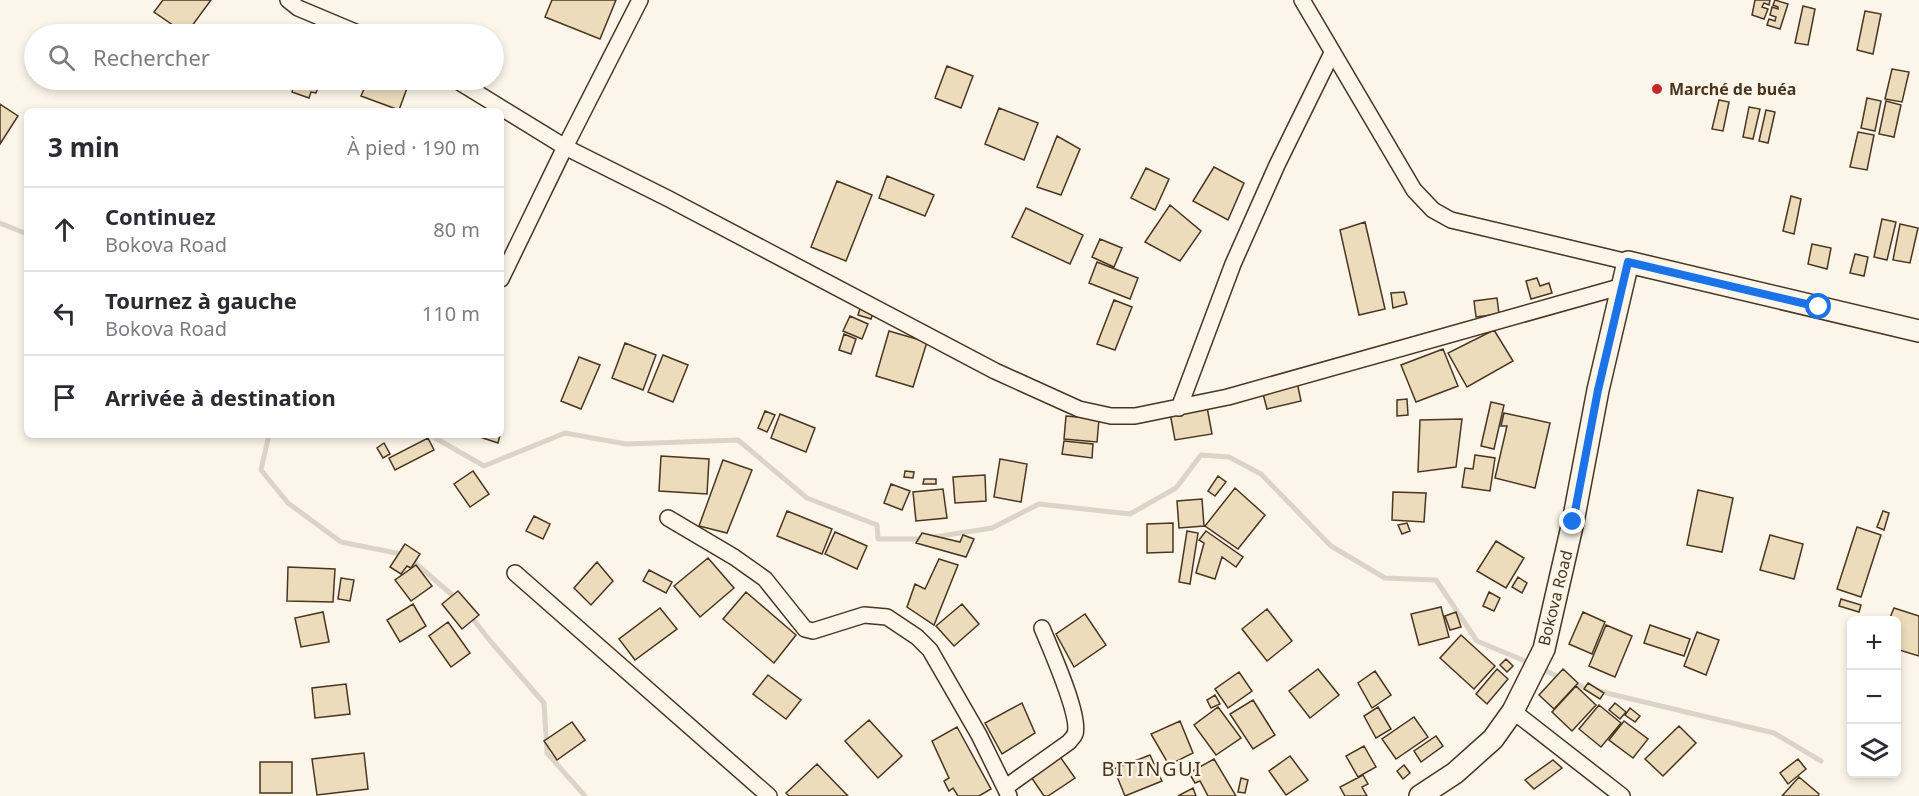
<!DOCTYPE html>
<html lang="fr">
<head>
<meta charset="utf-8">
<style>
  body { margin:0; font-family:"Noto Sans",sans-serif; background:#f2f2f3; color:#2b2b33 }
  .controls { position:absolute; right:18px; bottom:18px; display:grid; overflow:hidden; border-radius:9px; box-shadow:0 3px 9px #0003 }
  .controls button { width:54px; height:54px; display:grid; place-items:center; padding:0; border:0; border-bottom:2px solid #e1e1e2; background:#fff; color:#2b2b33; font:30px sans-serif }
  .stop { position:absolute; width:18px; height:18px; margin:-14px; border:4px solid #1a73e8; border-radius:50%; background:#fff }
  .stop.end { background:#1a73e8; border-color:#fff; box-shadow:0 2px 6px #0008 }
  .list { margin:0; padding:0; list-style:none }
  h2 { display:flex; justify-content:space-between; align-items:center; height:78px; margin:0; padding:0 24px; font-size:26px }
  h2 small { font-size:20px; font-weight:400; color:#7c7c81 }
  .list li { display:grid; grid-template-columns:39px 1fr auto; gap:18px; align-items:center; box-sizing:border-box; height:84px; padding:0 24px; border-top:2px solid #e1e1e2 }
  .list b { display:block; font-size:22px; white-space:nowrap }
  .list p { margin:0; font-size:20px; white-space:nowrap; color:#7c7c81 }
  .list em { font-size:20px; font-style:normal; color:#7c7c81 }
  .icon { flex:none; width:33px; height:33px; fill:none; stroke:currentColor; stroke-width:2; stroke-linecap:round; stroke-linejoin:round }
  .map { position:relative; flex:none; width:1919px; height:796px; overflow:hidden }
  .search { position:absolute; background:#fff; box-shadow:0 3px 9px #0003; left:24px; top:24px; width:480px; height:66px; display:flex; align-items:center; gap:15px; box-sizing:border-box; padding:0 21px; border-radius:33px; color:#7c7c81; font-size:22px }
  .panel { position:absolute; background:#fff; box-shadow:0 3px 9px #0003; left:24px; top:108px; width:480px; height:330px; border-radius:9px }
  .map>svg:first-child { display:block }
</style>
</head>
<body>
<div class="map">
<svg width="1919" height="796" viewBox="0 0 1919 796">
  <rect width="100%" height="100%" fill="#fbf6e9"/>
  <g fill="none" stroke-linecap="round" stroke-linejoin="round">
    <path stroke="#dcd4c6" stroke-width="5" d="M0 223 27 234
      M269 435 261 470 288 503 341 542 406 555 458 600
      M430 435 484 466 565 433 626 444 738 440 807 498 877 525 878 539H922L992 528 1039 504 1130 514 1176 488 1201 455 1229 457 1261 474 1331 546 1385 578 1436 580 1477 641 1532 664
      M469 614 491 642 544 703 547 753 585 796
      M1540 668 1561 678
      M1570 682 1589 689
      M1598 691 1774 733 1821 761"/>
  </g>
  <path fill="#ecdcbc" stroke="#4a3520" stroke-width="1.5" d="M163 0H211L186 34 154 12Z
    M552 0H616L600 39 545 17Z
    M1755 0H1770L1769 5 1764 3 1762 7 1768 9 1764 19 1752 15Z
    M1775 0 1788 4 1780 29 1767 25 1769 19 1775 21 1776 17 1770 15 1772 7 1778 9V7L1773 5Z
    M1803 6 1815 9 1808 45 1795 43Z
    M1865 11 1881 14 1873 54 1857 50Z
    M947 66 973 76 961 108 935 98Z
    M1892 69 1909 72 1902 102 1885 99Z
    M288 80H321L316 93 311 92 309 98 292 92 294 86 287 84Z
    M368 80H410L399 110 361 96Z
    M1867 98 1881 101 1875 131 1861 128Z
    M1719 100 1729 102 1723 131 1712 129Z
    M1886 101 1901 105 1894 137 1879 134Z
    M0 104 18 116 0 144Z
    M1749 107 1760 109 1753 139 1743 137Z
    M999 108 1038 123 1024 160 985 144Z
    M1766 110 1775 112 1768 143 1759 141Z
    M1858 132 1874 135 1867 170 1850 167Z
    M1057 136 1080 149 1061 195 1037 187Z
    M1214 167 1244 183 1228 220 1193 201Z
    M1146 168 1169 179 1155 210 1131 198Z
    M887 176 934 195 925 216 879 198Z
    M837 181 872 195 846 261 811 247Z
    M1791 196 1801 199 1794 234 1783 231Z
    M1170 205 1201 231 1180 261 1145 242Z
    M1026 208 1083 235 1070 264 1012 237Z
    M1882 219 1896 222 1887 260 1874 257Z
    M1365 222 1385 309 1359 315 1340 230Z
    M1900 224 1918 228 1910 263 1893 260Z
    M1100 239 1122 248 1114 267 1092 257Z
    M1812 244 1831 248 1827 269 1808 264Z
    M1855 254 1868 257 1864 276 1850 273Z
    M1097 262 1138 278 1130 299 1089 283Z
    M1537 278 1540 286 1549 283 1552 293 1531 299 1526 281Z
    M1404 292 1407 304 1393 308 1391 293Z
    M1497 298 1499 314 1476 317 1474 301Z
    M1114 300 1132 307 1115 350 1097 344Z
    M862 302 875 307 871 319 858 315Z
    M850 316 868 324 862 339 843 331Z
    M1494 330 1513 361 1467 387 1448 353Z
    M889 331 927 342 913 387 876 376Z
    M844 334 856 339 851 354 839 350Z
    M625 343 656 355 643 390 612 378Z
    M1443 349 1458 386 1416 402 1401 365Z
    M663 355 688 365 673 402 648 392Z
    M579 357 600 365 581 409 561 401Z
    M1297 382 1301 401 1267 409 1262 390Z
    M1407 399 1408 415 1397 416V400Z
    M1491 402 1504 405 1494 449 1481 446Z
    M1207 407 1212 434 1175 440 1170 413Z
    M765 411 775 415 767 432 758 428Z
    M1504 413 1550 423 1535 488 1495 478 1507 426H1501Z
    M780 414 815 428 806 452 771 438Z
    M1066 416 1099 419 1097 442 1064 439Z
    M1462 419 1456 467 1418 472 1420 420Z
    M481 435H500L498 443 480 437Z
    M428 438 434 450 395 470 389 458Z
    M1064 441 1093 444 1092 458 1062 454Z
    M384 443 390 454 383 458 377 448Z
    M1475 455 1495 458 1490 491 1462 487 1465 468 1473 469Z
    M661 456 709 459 707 494 659 491Z
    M1000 459 1027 464 1021 502 994 497Z
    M723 460 752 470 727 533 699 526Z
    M473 471 489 494 470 507 454 484Z
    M905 471 914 472 913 478 904 477Z
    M985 475 986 501 955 503 953 477Z
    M1218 476 1226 482 1215 496 1208 491Z
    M924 479H936V484H923Z
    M891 484 910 491 902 510 884 503Z
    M1235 488 1265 515 1238 549 1205 526Z
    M943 489 947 518 916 521 913 492Z
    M1698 490 1733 498 1722 552 1687 545Z
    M1393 492 1426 493 1424 522 1392 520Z
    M1202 499 1204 526 1179 528 1177 501Z
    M787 511 832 529 822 554 777 536Z
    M1883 511 1889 513 1884 530 1877 527Z
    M534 516 550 524 543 539 526 531Z
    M1173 523V552L1147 553V524Z
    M1407 523 1410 531 1402 534 1398 525Z
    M1857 527 1881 535 1861 597 1837 589Z
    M1187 531 1198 533 1190 584 1179 582Z
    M1206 531 1243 557 1236 567 1222 557 1215 579 1196 573 1204 543 1199 540Z
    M835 532 867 546 857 569 825 554Z
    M922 533 960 542 963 535 974 539 966 557 916 543Z
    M1770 535 1803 544 1794 579 1760 570Z
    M1496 541 1524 558 1506 588 1477 571Z
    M405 544 420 554 411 568 407 566 401 574 390 567Z
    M708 558 734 588 700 617 674 586Z
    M939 559 958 565 934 625 907 607 915 584 925 589Z
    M597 562 613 581 591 605 574 588Z
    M416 565 432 586 411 601 395 580Z
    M288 567 335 569 333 602 287 601Z
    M649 570 672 582 666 593 643 581Z
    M1518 577 1527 583 1522 593 1512 587Z
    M341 578 354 580 350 601 338 599Z
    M458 591 479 615 462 629 442 604Z
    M746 592 796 635 774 663 723 619Z
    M1489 592 1500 598 1494 611 1483 606Z
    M1841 599 1861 605 1859 612 1839 606Z
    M413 604 426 626 400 642 387 620Z
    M962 604 979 624 954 646 936 626Z
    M1441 607 1449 637 1419 645 1411 614Z
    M660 608 677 629 635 660 619 639Z
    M1894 608 1919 616V656L1896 649 1897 623 1896 620H1889Z
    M1267 609 1292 641 1267 661 1242 629Z
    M323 612 329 642 301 647 295 618Z
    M1456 612 1461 627 1450 630 1445 616Z
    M1583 612 1605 622 1592 654 1569 644Z
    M1085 614 1106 645 1074 667 1056 634Z
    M448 622 470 653 451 667 429 636Z
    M1606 625 1632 636 1615 677 1589 666Z
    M1650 625 1690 639 1684 656 1644 643Z
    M1697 632 1719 640 1706 675 1684 666Z
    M1461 635 1495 666 1474 689 1440 658Z
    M1506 659 1513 666 1507 672 1500 665Z
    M1318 669 1339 695 1310 718 1289 691Z
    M1497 669 1508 679 1487 704 1476 694Z
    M1563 669 1578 683 1554 709 1539 695Z
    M1375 671 1391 695 1372 708 1358 683Z
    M1239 672 1252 691 1228 708 1215 689Z
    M768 675 801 700 786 719 753 694Z
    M1588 683 1604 693 1600 699 1584 689Z
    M346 684 350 714 315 718 312 688Z
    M1576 686 1596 705 1572 731 1552 712Z
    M1215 695 1220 704 1211 708 1207 700Z
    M1253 700 1275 735 1253 749 1230 714Z
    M1022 703 1035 733 1002 754 985 723Z
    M1615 703 1626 712 1620 719 1609 710Z
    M1599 705 1621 723 1601 747 1579 729Z
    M1218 707 1241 738 1216 755 1194 725Z
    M1378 707 1391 729 1376 738 1364 716Z
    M1630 708 1640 716 1635 722 1625 715Z
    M1414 717 1428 737 1396 759 1382 739Z
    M869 720 902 756 878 778 845 741Z
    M1180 721 1193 753 1169 765 1151 734Z
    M1624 721 1648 739 1633 758 1609 740Z
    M572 722 585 740 557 760 544 741Z
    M1679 726 1696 743 1663 776 1645 759Z
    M957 727 991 789 979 796H958L953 788 949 791 944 781 949 778 932 741Z
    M1436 736 1443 746 1421 762 1414 751Z
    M1364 746 1376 767 1358 777 1346 756Z
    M1056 751 1075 778 1048 796H1044L1027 771Z
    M364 753 368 789 317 795 312 759Z
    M1150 755 1162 781 1125 796 1114 769Z
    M1290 756 1308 780 1286 795 1269 771Z
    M1214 759 1236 796H1208L1200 781 1195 783 1189 773Z
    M1798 759 1806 769 1788 784 1780 773Z
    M1553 760 1562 768 1534 789 1525 780Z
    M260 762H292V793H260Z
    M817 764 848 796H789L786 793Z
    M1404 765 1410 773 1403 779 1397 771Z
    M1363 775 1368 784 1362 787 1367 796H1345L1340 787Z
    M1799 777 1819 794 1818 796H1782Z
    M1241 778 1248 780 1245 793 1238 792Z
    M1193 788 1196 796H1178Z"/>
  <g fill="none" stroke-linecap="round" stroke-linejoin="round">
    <g stroke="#4a3520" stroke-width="18">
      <path id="street" d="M288 0 298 8 360 34
        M640 0 565 147 669 199 995 371 1079 409 1111 416H1135L1228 397 1623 286
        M1302 0 1414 190 1433 210 1451 220 1628 262
        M456 80 565 147 501 279
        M1179 408 1233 264 1277 165 1332 53
        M668 518 734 557 765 579 805 629 813 631 864 615 887 617 917 637 930 650 979 735 1009 796
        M515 573 769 796
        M1513 711 1622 796
        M1006 787 1069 742C1071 739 1074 737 1075 734 1081 716 1050 648 1042 628"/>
    </g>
    <g stroke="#4a3520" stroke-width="24">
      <path id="secondary" d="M1420 796 1455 773 1493 739 1513 711 1544 649 1573 522 1598 390 1628 262 1919 331"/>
    </g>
    <use href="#street" stroke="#fbf6e9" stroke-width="15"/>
    <use href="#secondary" stroke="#fbf6e9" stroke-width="21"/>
  </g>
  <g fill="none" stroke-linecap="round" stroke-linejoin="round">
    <path stroke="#1a73e8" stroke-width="8" d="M1573 522 1598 390 1628 262 1819 307"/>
  </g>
  <circle fill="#c62828" stroke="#fbf6e9" stroke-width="2" cx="1657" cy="89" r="6"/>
  <g text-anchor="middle" stroke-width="4.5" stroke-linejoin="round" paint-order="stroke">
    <g font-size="16" font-weight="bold" fill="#4a3520" stroke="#fbf6e9" text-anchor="start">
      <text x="1669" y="95">Marché de buéa</text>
    </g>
    <g font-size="16" fill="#4a3520" stroke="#fbf6e9">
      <text transform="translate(1555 598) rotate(-76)" y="6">Bokova Road</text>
    </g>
    <g font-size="20" letter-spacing="1.5" fill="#4a3520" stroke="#fbf6e9">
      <text x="1152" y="776">BITINGUI</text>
    </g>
  </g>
</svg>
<div class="controls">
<button>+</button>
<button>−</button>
<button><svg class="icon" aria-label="layers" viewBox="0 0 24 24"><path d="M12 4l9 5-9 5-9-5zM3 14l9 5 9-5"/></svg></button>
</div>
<div class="stop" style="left:1819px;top:307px"></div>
<div class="stop end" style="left:1573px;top:522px"></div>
<div class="search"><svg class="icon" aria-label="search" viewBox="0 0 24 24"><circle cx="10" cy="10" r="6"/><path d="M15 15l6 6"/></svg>Rechercher</div>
<section class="panel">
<h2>3 min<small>À pied · 190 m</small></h2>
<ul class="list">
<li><svg class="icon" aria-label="ahead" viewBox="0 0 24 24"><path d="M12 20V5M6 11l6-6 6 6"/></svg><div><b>Continuez</b><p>Bokova Road</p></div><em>80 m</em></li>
<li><svg class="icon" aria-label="left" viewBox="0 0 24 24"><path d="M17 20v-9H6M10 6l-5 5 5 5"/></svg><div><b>Tournez à gauche</b><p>Bokova Road</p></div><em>110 m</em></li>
<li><svg class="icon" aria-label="arrive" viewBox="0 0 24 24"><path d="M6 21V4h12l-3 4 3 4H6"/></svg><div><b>Arrivée à destination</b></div></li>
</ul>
</section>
</div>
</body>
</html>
